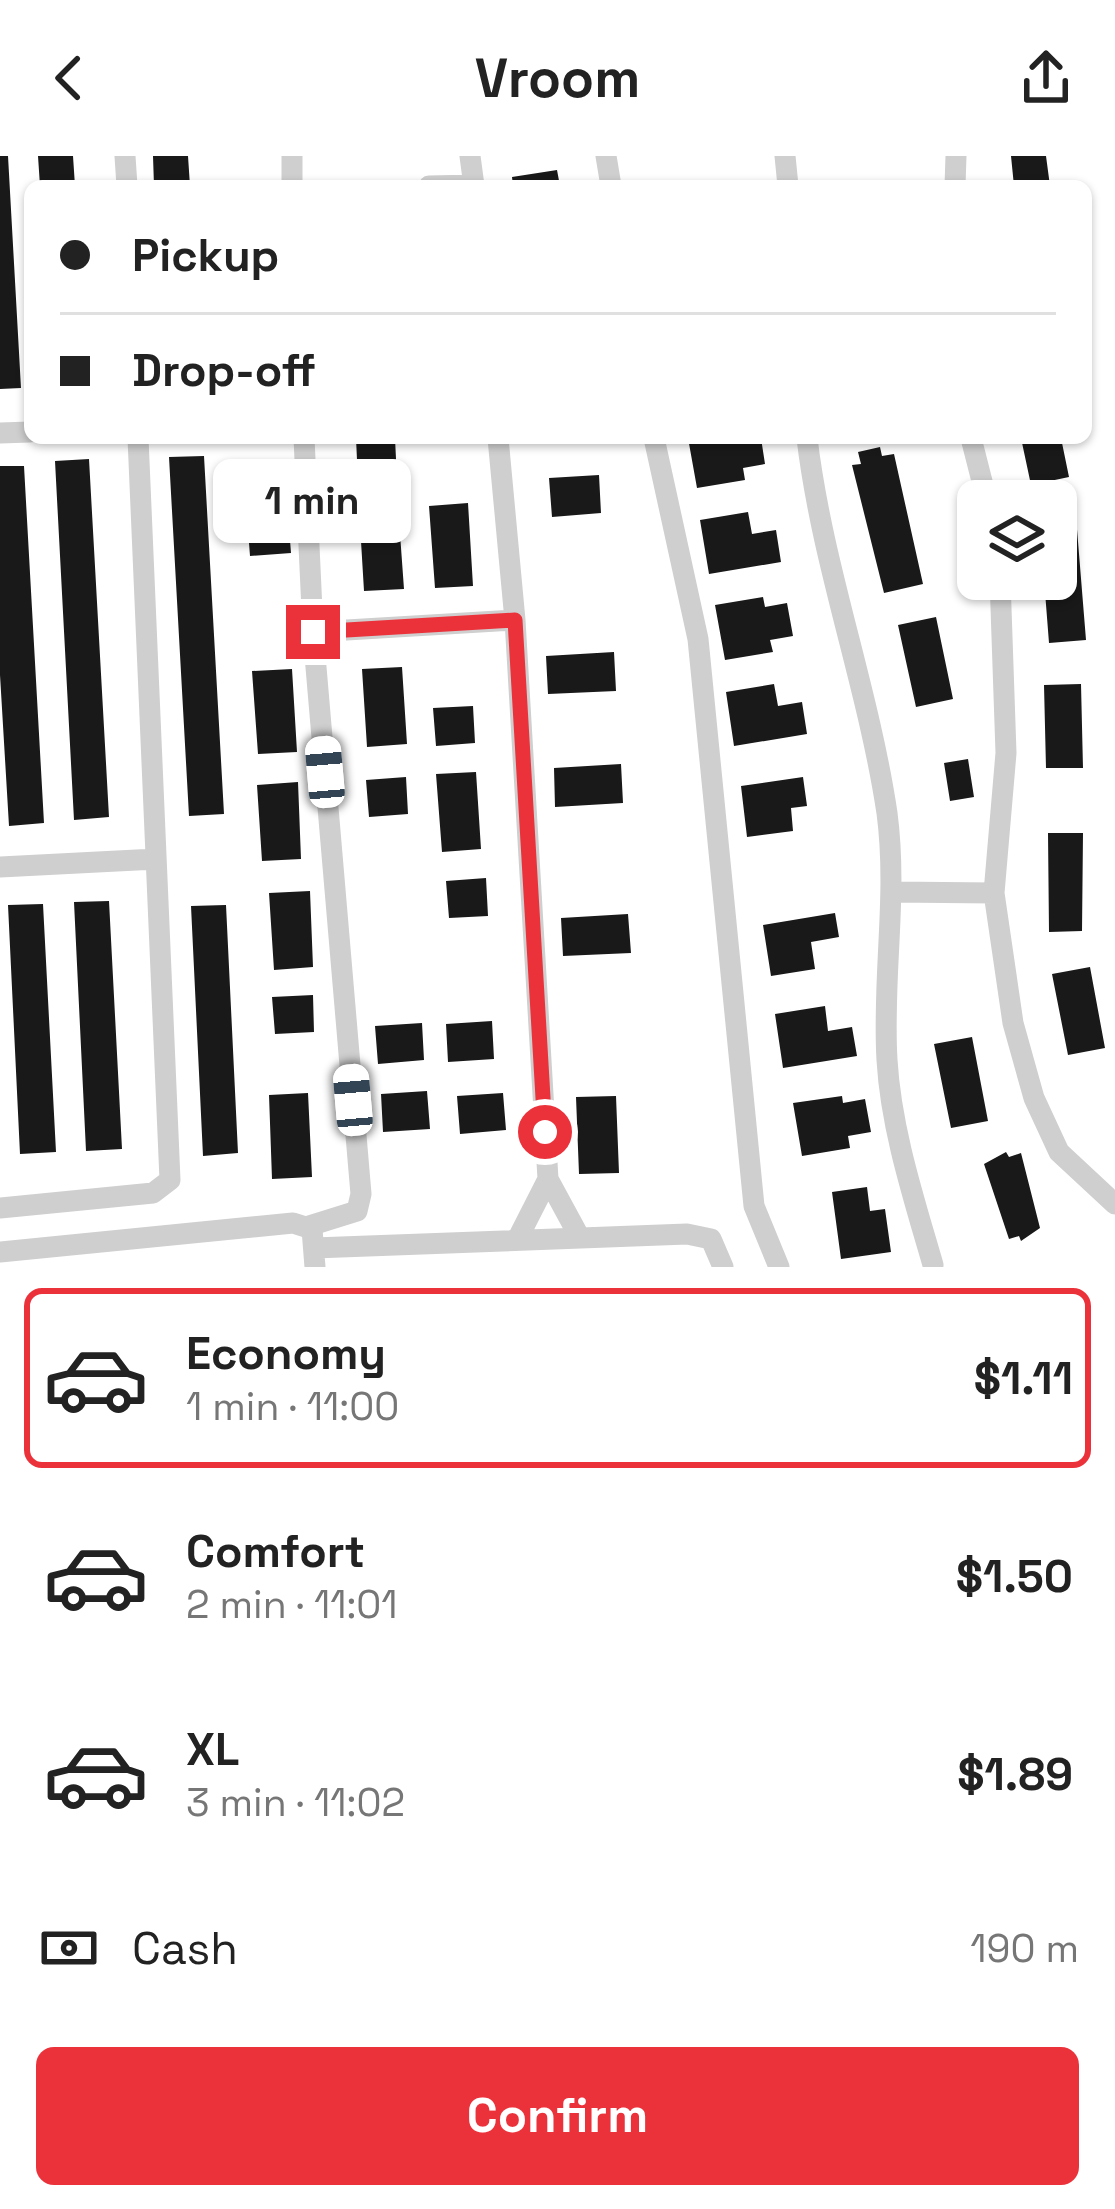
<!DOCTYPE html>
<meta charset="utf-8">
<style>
:root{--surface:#fff;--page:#f2f2f2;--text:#222;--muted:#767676;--line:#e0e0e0;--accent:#eb323b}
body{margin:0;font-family:"Space Grotesk",sans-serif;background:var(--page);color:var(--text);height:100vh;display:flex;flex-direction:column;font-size:45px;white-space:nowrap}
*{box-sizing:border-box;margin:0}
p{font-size:39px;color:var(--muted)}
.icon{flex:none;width:66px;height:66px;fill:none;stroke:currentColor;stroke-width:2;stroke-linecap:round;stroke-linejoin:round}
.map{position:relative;height:1111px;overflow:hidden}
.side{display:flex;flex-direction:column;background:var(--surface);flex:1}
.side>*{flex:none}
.hud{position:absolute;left:24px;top:24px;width:1068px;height:264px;border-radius:18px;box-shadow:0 3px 9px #0004;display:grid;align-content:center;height:264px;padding:0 36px;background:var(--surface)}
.tools{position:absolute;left:957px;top:324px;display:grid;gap:24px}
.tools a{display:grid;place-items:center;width:120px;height:120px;border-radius:18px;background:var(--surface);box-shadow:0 3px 9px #0004;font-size:60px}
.end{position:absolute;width:54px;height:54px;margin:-27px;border:15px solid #eb323b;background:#fff;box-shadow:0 0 0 6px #fff}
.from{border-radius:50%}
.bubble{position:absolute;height:84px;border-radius:18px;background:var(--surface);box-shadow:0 3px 9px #0004;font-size:39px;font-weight:700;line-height:84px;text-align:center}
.car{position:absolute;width:36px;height:72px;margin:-36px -18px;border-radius:15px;box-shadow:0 0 9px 3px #0007;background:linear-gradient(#fff 24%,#345 0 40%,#fff 0 76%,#345 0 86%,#fff 0)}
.hud b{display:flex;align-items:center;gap:42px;height:114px;font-size:45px}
.hud b+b{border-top:3px solid var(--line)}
.hud i{width:30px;height:30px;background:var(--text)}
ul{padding:21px 0 0;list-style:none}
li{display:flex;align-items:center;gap:36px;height:180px;margin:0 24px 18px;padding:0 12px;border:6px solid transparent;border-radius:18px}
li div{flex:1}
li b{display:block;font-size:45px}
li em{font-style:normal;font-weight:700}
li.active{border-color:var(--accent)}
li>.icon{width:108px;height:108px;stroke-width:1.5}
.pay{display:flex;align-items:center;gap:30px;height:132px;padding:0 36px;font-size:45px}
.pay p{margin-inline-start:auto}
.button{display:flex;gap:24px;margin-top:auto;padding:24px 36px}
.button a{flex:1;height:138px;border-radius:18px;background:var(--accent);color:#fff;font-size:48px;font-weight:700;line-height:138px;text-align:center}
header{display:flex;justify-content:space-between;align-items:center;height:156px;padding:0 36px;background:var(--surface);font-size:54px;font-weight:700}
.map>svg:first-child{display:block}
.building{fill:#191919}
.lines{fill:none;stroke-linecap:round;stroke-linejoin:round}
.minor{stroke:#cfcfcf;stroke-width:21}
.route{stroke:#eb323b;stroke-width:15}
</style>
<header><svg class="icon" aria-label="back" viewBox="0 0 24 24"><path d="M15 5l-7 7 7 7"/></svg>Vroom<svg class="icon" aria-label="share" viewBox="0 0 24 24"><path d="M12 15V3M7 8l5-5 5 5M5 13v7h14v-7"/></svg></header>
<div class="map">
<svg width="1115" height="1111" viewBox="0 0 1115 1111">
<rect width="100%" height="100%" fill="#fff"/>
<path class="building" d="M0,0H8L21,232L0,233Z
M38,0H73L75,30H40Z
M153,0H188L190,30H154Z
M1011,0H1046L1050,30H1014Z
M557,14L560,30H513L512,21Z
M356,282H395L397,324L358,326Z
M688,282H761L765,308L743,312L745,324L697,332Z
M1021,282H1061L1069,321L1031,329Z
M880,291L882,300L894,298L923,428L884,437L852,309L861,308L858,296Z
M204,300L224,658L189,660L169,301Z
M89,303L109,661L74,664L55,305Z
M0,310H24L44,667L9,670L0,519Z
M599,319L601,357L552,361L549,322Z
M468,347L473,430L435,432L429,350Z
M398,350L404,433L364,435L359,352Z
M748,356L752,378L776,374L781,406L709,418L700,364Z
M288,358L291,397L250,400L247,361Z
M1076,361L1086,484L1049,487L1044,423H1056V363Z
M763,441L765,451L787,447L793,480L770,484L773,496L725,504L715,449Z
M936,461L953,543L916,551L898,469Z
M614,496L616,535L548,538L546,500Z
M402,511L407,588L367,591L362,513Z
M292,513L297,596L258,598L252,515Z
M774,528L778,550L802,546L807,578L734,590L726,536Z
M1081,528L1083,612H1046L1044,529Z
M473,550L475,587L436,590L433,552Z
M968,603L974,641L950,645L944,607Z
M621,608L623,647L555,651L554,612Z
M476,616L481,693L442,696L436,618Z
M406,621L408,658L369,661L366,624Z
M803,621L807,650L791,652L793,675L747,681L741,630Z
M298,626L301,703L262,705L257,629Z
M1048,677H1083L1082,775L1049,776Z
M486,722L488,760L449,762L446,725Z
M310,735L313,811L274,814L269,737Z
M109,745L122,993L86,995L74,746Z
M43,748L56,996L20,998L8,749Z
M226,749L238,997L203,1000L191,750Z
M835,757L839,781L811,786L815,813L771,820L763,769Z
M628,758L631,797L563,800L561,762Z
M1090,811L1105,892L1068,899L1052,818Z
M313,839L314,876L275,878L272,841Z
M825,850L828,875L852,871L857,900L783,912L775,858Z
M492,865L494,903L448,906L446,868Z
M422,867L424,904L378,908L375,870Z
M972,881L988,965L951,972L934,888Z
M427,935L430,973L383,976L381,938Z
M308,937L312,1021L272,1023L269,939Z
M503,937L506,974L460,978L457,940Z
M616,940L619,1017L579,1018L576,941Z
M842,940L843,947L865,943L871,976L848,980L850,992L802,1000L793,947Z
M1006,996L1009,1001L1021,997L1040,1072L1021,1085L1019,1080L1009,1083L984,1008Z
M867,1031L870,1055L885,1053L891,1096L841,1103L832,1036Z"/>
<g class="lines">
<path class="minor" d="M125,0L127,30
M292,0V30
M470,0L474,30
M606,0L611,30
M785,0L788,30
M429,30L474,29
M955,30L956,0
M0,277L30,276
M304,282L313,476L361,1038L357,1055L309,1070
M498,282L515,464L548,1023L580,1082
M654,282L698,483L754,1050L779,1111
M807,282C822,409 868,530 887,657C898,740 882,821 887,904C891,973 914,1043 933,1109
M971,282L987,345
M1000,423L1006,597L994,737L1013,867L1034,942L1059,996L1115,1048
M313,476L515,464
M0,711L156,703
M893,736L994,737
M0,1052L153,1037L170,1024L138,282
M517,1084L548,1023
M314,1092L687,1078L711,1083L723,1111
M0,1096L293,1067L312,1073L315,1111"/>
</g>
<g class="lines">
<path class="route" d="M313,476L515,464L545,976"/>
</g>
</svg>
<div class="tools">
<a><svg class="icon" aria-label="layers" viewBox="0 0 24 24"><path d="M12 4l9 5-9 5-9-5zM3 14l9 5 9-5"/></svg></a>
</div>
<i class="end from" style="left:545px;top:976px"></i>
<i class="end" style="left:313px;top:476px"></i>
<div class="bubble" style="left:213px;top:303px;width:198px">1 min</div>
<i class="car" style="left:325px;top:616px;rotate:355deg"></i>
<i class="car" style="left:353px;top:944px;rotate:355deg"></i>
<div class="hud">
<b><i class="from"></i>Pickup</b>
<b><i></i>Drop-off</b>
</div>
</div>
<section class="side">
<ul>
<li class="active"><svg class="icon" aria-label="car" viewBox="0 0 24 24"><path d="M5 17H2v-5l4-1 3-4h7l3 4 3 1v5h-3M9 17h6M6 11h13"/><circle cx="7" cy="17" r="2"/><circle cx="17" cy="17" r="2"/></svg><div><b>Economy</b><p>1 min · 11:00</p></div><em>$1.11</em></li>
<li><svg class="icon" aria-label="car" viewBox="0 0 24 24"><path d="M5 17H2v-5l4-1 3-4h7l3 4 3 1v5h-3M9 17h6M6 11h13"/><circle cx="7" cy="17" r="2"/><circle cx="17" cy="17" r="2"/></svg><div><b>Comfort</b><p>2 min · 11:01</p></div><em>$1.50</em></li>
<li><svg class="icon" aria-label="car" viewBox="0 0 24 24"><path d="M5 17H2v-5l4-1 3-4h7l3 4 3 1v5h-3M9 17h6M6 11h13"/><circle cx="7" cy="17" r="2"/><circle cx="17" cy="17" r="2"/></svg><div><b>XL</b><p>3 min · 11:02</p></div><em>$1.89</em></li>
</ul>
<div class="pay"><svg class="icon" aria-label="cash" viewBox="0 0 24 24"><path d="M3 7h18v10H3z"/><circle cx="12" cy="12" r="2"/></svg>Cash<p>190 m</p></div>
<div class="button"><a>Confirm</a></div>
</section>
